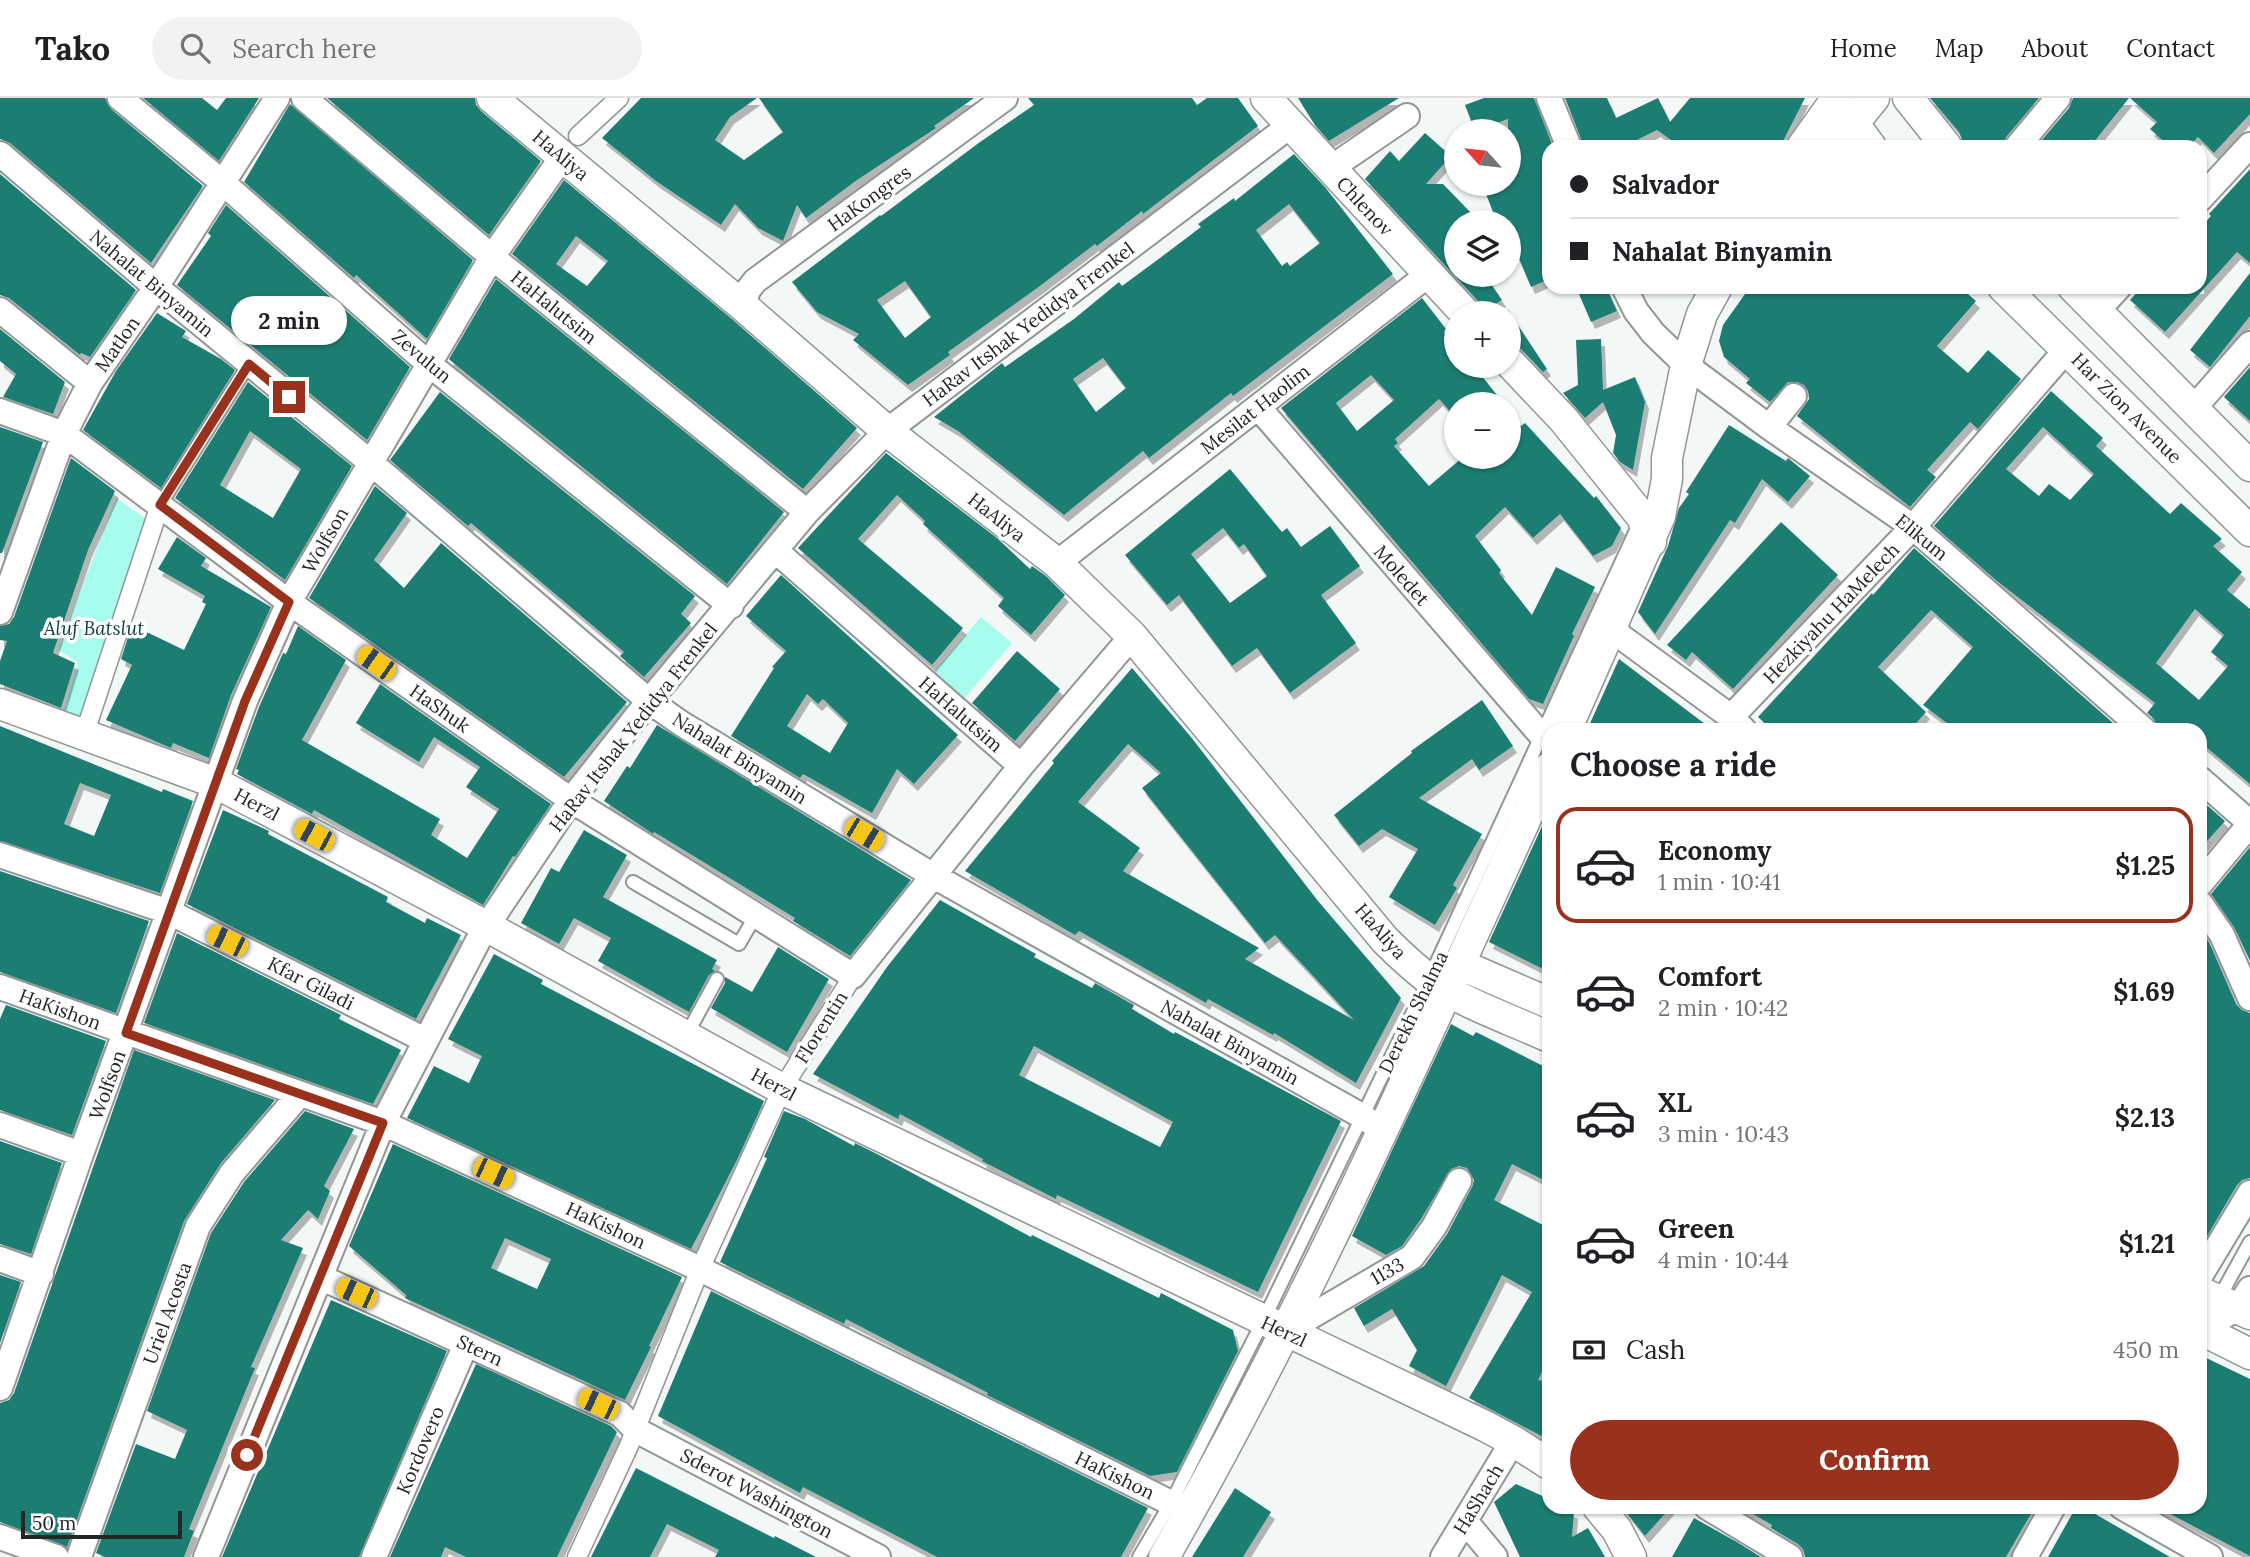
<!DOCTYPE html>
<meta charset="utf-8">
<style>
:root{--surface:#fff;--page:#f2f2f2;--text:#202124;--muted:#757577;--line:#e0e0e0;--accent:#9a311d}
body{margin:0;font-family:Lora,serif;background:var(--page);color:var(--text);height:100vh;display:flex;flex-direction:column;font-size:26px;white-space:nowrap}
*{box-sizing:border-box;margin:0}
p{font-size:23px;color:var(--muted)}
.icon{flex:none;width:38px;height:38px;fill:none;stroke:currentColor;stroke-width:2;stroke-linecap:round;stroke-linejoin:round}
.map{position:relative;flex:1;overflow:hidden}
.details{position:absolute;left:1542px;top:625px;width:665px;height:791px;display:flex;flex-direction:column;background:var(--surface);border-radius:21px;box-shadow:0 2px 5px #0004}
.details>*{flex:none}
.hud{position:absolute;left:1542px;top:42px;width:665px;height:154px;border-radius:21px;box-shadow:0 2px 5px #0004;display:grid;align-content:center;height:154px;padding:0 28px;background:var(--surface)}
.needle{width:46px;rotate:297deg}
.tools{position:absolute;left:1444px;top:21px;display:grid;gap:14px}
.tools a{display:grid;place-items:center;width:77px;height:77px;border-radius:50%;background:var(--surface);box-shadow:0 2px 5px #0004;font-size:35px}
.scale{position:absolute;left:21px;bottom:18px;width:161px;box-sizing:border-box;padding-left:7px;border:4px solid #252626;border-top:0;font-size:19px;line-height:24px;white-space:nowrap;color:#252626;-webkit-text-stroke:5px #fff;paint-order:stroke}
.end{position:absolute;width:32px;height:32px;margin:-16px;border:9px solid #9a311d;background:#fff;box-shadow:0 0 0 4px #fff}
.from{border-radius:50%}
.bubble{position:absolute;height:49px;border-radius:24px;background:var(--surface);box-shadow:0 2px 5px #0004;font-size:23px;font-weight:800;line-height:49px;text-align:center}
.car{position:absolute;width:21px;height:42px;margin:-21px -10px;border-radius:9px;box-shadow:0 0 5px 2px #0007;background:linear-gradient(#f5c518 24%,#345 0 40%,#f5c518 0 76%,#345 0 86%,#f5c518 0)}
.hud b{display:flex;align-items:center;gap:24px;height:66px;font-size:26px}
.hud b+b{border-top:2px solid var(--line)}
.hud i{width:18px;height:18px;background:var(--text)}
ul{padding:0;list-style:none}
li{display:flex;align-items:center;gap:21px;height:116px;margin:0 14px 10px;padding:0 14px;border:4px solid transparent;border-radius:21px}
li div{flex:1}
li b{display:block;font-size:26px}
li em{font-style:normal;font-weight:800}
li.on{border-color:var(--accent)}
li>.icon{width:63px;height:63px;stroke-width:1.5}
h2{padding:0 28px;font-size:32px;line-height:84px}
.pay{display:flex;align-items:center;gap:18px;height:77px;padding:0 28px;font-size:26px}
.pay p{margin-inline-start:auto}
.action{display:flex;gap:14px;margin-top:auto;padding:14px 28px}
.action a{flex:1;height:80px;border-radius:42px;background:var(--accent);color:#fff;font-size:28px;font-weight:800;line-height:80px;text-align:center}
header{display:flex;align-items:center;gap:42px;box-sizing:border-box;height:98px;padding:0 35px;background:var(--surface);border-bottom:2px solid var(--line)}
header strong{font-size:33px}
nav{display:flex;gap:38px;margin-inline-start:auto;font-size:24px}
.search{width:490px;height:63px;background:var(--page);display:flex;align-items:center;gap:18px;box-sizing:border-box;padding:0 24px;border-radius:38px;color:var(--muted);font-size:26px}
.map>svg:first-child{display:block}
.green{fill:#a7fcee}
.building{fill:#1d7e72;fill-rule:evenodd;filter:url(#shadow)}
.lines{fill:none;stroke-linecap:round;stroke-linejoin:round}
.service-casing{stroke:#929695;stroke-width:16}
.pedestrian-casing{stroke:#929695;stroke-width:21}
.minor-casing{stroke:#929695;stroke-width:28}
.tertiary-casing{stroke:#929695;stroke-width:33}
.service{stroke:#fff;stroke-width:12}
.pedestrian{stroke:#fff;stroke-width:18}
.minor{stroke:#fff;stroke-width:24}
.tertiary{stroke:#fff;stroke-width:30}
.route{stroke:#9a311d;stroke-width:9}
.labels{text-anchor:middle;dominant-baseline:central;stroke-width:7;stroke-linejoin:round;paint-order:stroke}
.street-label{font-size:19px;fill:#252626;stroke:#fff}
.park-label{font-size:19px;font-style:italic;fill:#0d443d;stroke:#fff}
</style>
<header>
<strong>Tako</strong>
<div class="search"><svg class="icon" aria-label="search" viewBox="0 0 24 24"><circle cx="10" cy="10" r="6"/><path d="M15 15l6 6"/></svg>Search here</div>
<nav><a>Home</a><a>Map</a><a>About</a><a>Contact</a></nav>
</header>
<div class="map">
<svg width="2250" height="1459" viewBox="0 0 2250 1459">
<defs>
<filter id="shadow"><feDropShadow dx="4" dy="7" stdDeviation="0" flood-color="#0004"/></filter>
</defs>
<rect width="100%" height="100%" fill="#f3f7f6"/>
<path class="green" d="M116,400L158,429L93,626L64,612L78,564L58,552Z
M981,519L1012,545L963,602L932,576Z"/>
<path class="building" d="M0,0H105L111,11L203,88L151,165L10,45L0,41Z
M143,0H202L217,12L226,0H259L219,63Z
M327,0H475L476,7L481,13L541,63L489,137Z
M641,0H757L730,19L715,42L744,62L783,34L759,0H974L934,28L936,30L857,82L806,120L797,107L783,143L758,130L735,106L721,127L656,83L602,40Z
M1028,0H1192L1197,7L1207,0H1238L1258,28L1143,116L1142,113L1097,148L1095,146L1040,188L948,254L950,257L908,287L853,242L859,236L817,214L792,184L880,117L881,118L980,44L1034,7ZM905,183L931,219L905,240L877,202Z
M1298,0H1399L1329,43L1315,27Z
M1484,0H1534L1553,49H1549V181L1531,189L1508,135V124H1497L1482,86H1508V21L1475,33L1465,7Z
M1565,0H1607L1616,20L1658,0L1670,24L1690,0H1805L1780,49H1681L1657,32L1623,49H1584Z
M1930,0H2039L2006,39L2002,49H1965L1959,34Z
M2073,0H2129L2094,44L2091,41L2085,49H2036L2069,10Z
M2130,0H2250V16L2214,55L2198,39L2189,49H2170L2150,31L2157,24Z
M290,6L473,162L427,241L356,177L354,180L244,84Z
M1425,35L1451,58L1426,86H1443L1473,117L1465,124H1456V177H1485L1502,202L1482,215L1478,203L1365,81L1390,53L1399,63Z
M1294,56L1325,89L1393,176L1233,298L1231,295L1149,360L1143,353L1064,417L958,333L934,319L1002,265L1005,269L1074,221L1119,184L1122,188L1160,160L1201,129L1198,126L1234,100L1235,103ZM1289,106L1320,145L1290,168L1287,164L1282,168L1256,132ZM1103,260L1126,290L1096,314L1073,281Z
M2250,71V165L2237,154L2165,234L2130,202L2142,189H2200V130L2211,118L2209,116Z
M0,76L136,192L90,259L81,255L80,257L9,200L0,197Z
M564,82L732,221L857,330L803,391L512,156ZM576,138L608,163L587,188L556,166Z
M226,107L410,269L367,342L177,187L211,138L208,135Z
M2250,175V218L2210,269L2190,252Z
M496,181L784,414L727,486L451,263L449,261Z
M1576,189H1606L1617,213L1591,224Z
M1750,189H1960L1976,203L1937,248L1968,275L1988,252L2021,281L1978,331L1970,324L1927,372L1936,379L1910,409L1797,318L1809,301L1808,293L1804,287L1797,284H1788L1770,304L1746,285L1750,281L1724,259L1719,243L1723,227Z
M1422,200L1446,231L1444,233L1456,247V268H1474L1504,306H1456V320L1439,301L1395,341L1398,345L1394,348L1429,388L1463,359H1508V312L1521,328L1525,325L1594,400L1596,398L1621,430L1612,448L1593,458L1560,416L1533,440L1505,409L1475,438L1501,472L1499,475L1532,517L1556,469L1595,489L1572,536L1574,538L1543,606L1529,601L1281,310ZM1371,277L1394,302L1357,333L1336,305Z
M1508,212L1547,271L1543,274L1521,251L1508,243Z
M157,215L186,233L182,239L221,261L235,272L161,390L83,332L116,273Z
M0,231L65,284L53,316L3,299L16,276L0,263Z
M1601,241L1603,292L1635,279L1645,304L1633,372L1620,364L1613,355L1616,337L1603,304L1585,320L1563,295L1578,287L1576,242Z
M2250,269V323L2224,299Z
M248,284L352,368L285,482L175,400ZM250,333L301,371L273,420L220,387Z
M2051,293L2103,340L2096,348L2170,416L2181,405L2222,441L2213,448L2242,474L2227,492L2250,511V686L2200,644V632H2158L2154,621L2147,615L2155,605L1997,483L1934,428ZM2043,329L2094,376L2070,402L2049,386L2039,398L2006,371ZM2195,511L2224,537L2211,554L2228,568L2199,602L2156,565Z
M440,294L695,498L681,516L691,525L644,579L620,558L624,554L471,425L468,428L390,362Z
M1729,327L1786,363L1788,360L1810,378L1788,404L1762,381L1735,425L1730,422L1655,536L1638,514L1668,448L1679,410L1689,396L1686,394Z
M0,329L43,344L2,455H0Z
M886,355L997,440L1030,471L1032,468L1046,478L1065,497L1031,537L998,508L1004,500L923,426L925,423L897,397L858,441L963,530L932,567L798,450Z
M71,360L115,393L88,452L53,555L75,565L61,610L0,586V563L7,543L0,542V528L9,526L14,519Z
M1230,371L1282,434L1287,430L1301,449L1330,428L1360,468L1321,497L1356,545L1290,595L1257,550L1232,568L1179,497L1167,507L1125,457ZM1223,430L1239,450L1244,446L1267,478L1230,505L1191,456Z
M375,388L407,415L374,462L404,490L441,445L627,604L564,679L309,500Z
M1781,424L1838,477L1733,591L1692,554L1686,562L1667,547Z
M177,439L206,460L201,468L271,509L231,597L209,660L173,645L171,650L106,622L132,567L121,561L132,527L184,552L206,506L202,504L205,498L158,471Z
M1914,450L2121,632H1956L1923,607L1973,549L1931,512L1878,569L1926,614L1910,632H1772L1758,619L1872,495L1873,497Z
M781,477L958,637L914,686L897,671L872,715L803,676L800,680L731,638L774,570L772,569L786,553L746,518ZM807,596L818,606L823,601L848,625L830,655L787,628Z
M298,528L346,562L302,642L440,721L431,737L467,760L499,711L466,689L480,669L434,639L419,664L356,625L380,586L551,706L515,759L513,758L483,807L314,712L312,716L237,676L239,672L236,671L259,609L283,555L286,556Z
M1017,553L1060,591L1015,643L972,605Z
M1619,561L1713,632H1587Z
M1132,570L1191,639L1318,803L1401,900L1356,985L1274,935L1273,937L1208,901L1206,905L1079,833L1075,837L965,773L1054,665L1052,663ZM1128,646L1161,675L1142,690L1265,845L1275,837L1354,922L1245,861L1259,850L1123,773L1140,750L1078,704Z
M1482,602L1513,648L1479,672L1472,661L1419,700L1482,736L1453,787L1457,790L1435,827L1389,799L1418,751L1382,731L1359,748L1334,717L1412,655L1411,653Z
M657,627L911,782L850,858L793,823L795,820L654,734L653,736L604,703L627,668L630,670Z
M0,628L162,694L163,691L193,703L160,795L0,743ZM80,685L111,697L94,738L64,726Z
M2200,701L2225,723L2200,751Z
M223,712L269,733L268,736L388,799L386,804L425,825L427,820L461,837L416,921L187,806Z
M1549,713V874L1489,844Z
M584,732L627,757L603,799L717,862L712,871L715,873L709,877L689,914L598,863L611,840L574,820L559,846L521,825L551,770L559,774Z
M2250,749V863L2234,829L2211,796Z
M0,773L149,823L116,915L0,874Z
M940,802L1036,856L1034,859L1092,890L1095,885L1134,907L1132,911L1174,936L1175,934L1341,1023L1258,1194L1057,1097L1056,1101L982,1063L983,1061L900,1016L898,1021L813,976L887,869ZM1034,948L1173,1024L1160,1049L1019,977Z
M2200,831L2209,844L2236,906L2242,912L2250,915V1080L2242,1082L2237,1087L2200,1150Z
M177,835L341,917L339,921L401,952L373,1006L144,925Z
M778,849L829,881L787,954L711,910L725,885V879L752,894Z
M494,856L543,882L541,886L764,1003L737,1062L691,1151L407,1020L434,968L469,985L482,958L448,941Z
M6,907L106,943L72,1037L0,1012V921Z
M1451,926L1473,938L1476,934L1549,971V1085L1512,1066L1494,1102L1549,1130V1260L1538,1282L1549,1284V1342L1469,1300L1532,1194L1502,1177L1446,1288L1409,1268L1417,1252L1392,1211L1364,1228L1354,1210L1424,1168L1447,1136L1472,1089L1474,1082L1467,1070L1459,1068L1451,1071L1421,1121L1402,1148L1386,1157L1352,1138Z
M134,952L275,1002L221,1065L184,1123L67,1449L0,1424V1305L9,1302L14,1295Z
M305,1013L354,1031L324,1088L330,1093L318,1121L308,1112L281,1142L303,1150L251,1269L255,1270L189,1431L194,1433L184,1459H105L96,1455L136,1346L175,1361L187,1332L147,1313L211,1135L244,1084Z
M784,1013L805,1021L854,1048L855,1045L877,1056L1031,1139L1032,1137L1159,1200L1161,1195L1233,1232L1238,1253L1177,1374L1150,1378L987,1297L988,1295L846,1221L844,1226L720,1164L767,1060L764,1059Z
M0,1043L62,1065L31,1156L0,1146Z
M393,1046L682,1179L649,1248L651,1249L625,1302L405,1200L406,1197L349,1148ZM505,1140L551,1161L537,1191L491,1170Z
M0,1177L21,1184L0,1245Z
M711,1193L1148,1410L1121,1459H937L803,1389L800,1395L658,1318Z
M331,1202L447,1253L359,1459H222Z
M2200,1257L2250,1281V1458L2157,1409H2200Z
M476,1266L611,1328L617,1334L557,1459H466L445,1449L441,1459H390Z
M636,1370L774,1440L775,1438L816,1459H715L719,1452L667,1426L650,1459H591Z
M1516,1386L1549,1401V1409H1564L1574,1414L1572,1439L1588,1430L1605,1459H1520L1494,1404Z
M1235,1390L1271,1414L1243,1459H1192Z
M1622,1409H1671L1645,1438Z
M1741,1409H2035L2006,1459H1805L1803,1451L1798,1446L1771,1430L1772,1427Z
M2076,1409H2083L2170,1459H2048Z
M1694,1420L1737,1444L1761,1459H1672Z"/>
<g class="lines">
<g class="service-casing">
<path id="service" d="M160,407L249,266
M633,784L739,846L756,817
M686,938L717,881
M2218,1202L2250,1144
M1139,1459L1171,1405L1263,1223L1429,881L1639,426"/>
</g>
<g class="pedestrian-casing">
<path id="pedestrian" d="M578,38L619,0
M84,637L160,407
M577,1459L628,1350L700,1171L782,991L853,878"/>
</g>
<g class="minor-casing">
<path id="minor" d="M120,0L222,84L430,267L731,508
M304,0L492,159L807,414
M1549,0L1569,49
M2017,49L2058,0
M0,56L156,189L370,364L649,603L682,626L932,777L1362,1018L1376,1028L1382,1037
M1331,70L1407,18
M2200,101L2250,47
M1624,189L1636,213L1653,235L1686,267L1769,329L1913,429L2144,632
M743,208L748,192L755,183L1005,0
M0,212L90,285
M2097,213L2119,189
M1258,309L1542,638L1549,642
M2193,311L2250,246
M0,313L64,336L289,504L571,702L853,878L1021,668L1132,538
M1769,329L1794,298
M776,453L1021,668
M1057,465L1429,176
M0,514L64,336L90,285L156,189L277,0
M1614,528L1620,538L1731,619L1744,632
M1731,619L1913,429L2067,251
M2200,681L2250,725
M0,757L169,814L425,942
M2200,786L2250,726
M2200,805L2222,837L2250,900
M0,889L383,1025L700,1171L1171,1405L1192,1409
M0,1027L81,1056
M0,1161L41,1176
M2200,1178L2250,1095
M320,1179L620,1316L636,1332L878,1459
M2200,1227L2201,1231L2238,1210L2250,1191
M1286,1233L1412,1159L1434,1129L1459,1083
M0,1290L81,1056L245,603L289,504L492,159L563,58
M1707,1409L1790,1459
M2122,1409L2210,1459
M1465,1423L1495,1459
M0,1439L56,1459
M79,1459L198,1128L232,1075L300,996
M206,1459L383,1025L482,835L571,702L649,603L807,414L887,333L1291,27
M374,1459L466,1246
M1443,1459L1513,1343
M2025,1459L2053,1409"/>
</g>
<g class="tertiary-casing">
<path id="tertiary" d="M492,0L743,208L887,333L1057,465L1132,538L1385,842C1399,856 1414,870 1430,882C1465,906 1510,921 1549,939
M1266,0L1465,215
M1908,0L1947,49
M1842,9L1871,49
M1802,49L1837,0
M1834,49L1874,0
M2003,189L2250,433
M2073,189L2250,368
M1508,263L1563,321L1642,419L1651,444
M0,606L216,685L486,828L782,991L1485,1328L1513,1343L1549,1366
M1566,632L1660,418L1667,381V360L1686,267L1702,216L1717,189
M1459,866L1549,905
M2200,1194L2250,1216
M2200,1231L2250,1256
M1598,1409L1617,1432L1631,1459
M1164,1459C1310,1205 1427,936 1549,670"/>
</g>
<use href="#service" class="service"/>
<use href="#pedestrian" class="pedestrian"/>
<use href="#minor" class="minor"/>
<use href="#tertiary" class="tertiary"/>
</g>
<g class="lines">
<path class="route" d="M247,1357L383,1025L126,935L245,603L289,504L160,407L249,266L289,299"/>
</g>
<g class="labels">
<g class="street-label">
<text transform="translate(561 57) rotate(40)">HaAliya</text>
<text transform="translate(869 100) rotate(-36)">HaKongres</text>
<text transform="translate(1365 108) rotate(47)">Chlenov</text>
<text transform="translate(152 185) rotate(40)">Nahalat Binyamin</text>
<text transform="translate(554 209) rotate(39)">HaHalutsim</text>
<text transform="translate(1028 226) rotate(-37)">HaRav Itshak Yedidya Frenkel</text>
<text transform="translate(117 246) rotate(-55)">Matlon</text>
<text transform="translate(422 258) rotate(40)">Zevulun</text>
<text transform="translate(2127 310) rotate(45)">Har Zion Avenue</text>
<text transform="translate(1255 311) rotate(-38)">Mesilat Haolim</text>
<text transform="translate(997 419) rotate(38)">HaAliya</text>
<text transform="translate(1922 439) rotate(39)">Elikum</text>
<text transform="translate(325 442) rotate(-60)">Wolfson</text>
<text transform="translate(1402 477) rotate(49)">Moledet</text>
<text transform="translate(1831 515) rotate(-46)">Hezkiyahu HaMelech</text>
<text transform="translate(440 610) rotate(35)">HaShuk</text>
<text transform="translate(961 616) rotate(41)">HaHalutsim</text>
<text transform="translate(633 629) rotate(-52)">HaRav Itshak Yedidya Frenkel</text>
<text transform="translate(740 660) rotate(32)">Nahalat Binyamin</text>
<text transform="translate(257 706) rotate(28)">Herzl</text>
<text transform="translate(1381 833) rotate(49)">HaAliya</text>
<text transform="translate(311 885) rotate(27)">Kfar Giladi</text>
<text transform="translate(60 911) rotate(20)">HaKishon</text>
<text transform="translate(1413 914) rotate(-64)">Derekh Shalma</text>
<text transform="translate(821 929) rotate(-58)">Florentin</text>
<text transform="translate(1230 944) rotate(29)">Nahalat Binyamin</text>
<text transform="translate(774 986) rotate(28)">Herzl</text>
<text transform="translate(107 987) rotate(-70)">Wolfson</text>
<text transform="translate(606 1127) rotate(25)">HaKishon</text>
<text transform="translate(1387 1173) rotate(-30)">1133</text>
<text transform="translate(167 1215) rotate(-70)">Uriel Acosta</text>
<text transform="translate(1284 1233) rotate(25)">Herzl</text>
<text transform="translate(480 1252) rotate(25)">Stern</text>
<text transform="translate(420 1352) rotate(-67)">Kordovero</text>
<text transform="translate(1115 1377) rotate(26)">HaKishon</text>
<text transform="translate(757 1395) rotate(28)">Sderot Washington</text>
<text transform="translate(1478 1401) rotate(-59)">HaShach</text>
</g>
<g class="park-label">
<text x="94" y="530">Aluf Batslut</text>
</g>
</g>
</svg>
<div class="tools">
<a><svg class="needle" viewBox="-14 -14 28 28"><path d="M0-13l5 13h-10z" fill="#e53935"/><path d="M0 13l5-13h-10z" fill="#757577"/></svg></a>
<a><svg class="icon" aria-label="layers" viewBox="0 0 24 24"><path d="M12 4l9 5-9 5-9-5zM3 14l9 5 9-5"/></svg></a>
<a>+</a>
<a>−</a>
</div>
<div class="scale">50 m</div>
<i class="end from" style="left:247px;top:1357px"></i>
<i class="end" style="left:289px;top:299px"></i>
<div class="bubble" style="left:231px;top:198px;width:116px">2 min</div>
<i class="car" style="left:376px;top:565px;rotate:305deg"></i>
<i class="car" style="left:864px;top:736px;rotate:121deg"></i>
<i class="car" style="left:314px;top:737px;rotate:298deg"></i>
<i class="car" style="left:227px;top:843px;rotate:296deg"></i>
<i class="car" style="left:493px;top:1075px;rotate:115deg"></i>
<i class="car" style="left:356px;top:1195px;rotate:294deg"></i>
<i class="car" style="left:598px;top:1306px;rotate:295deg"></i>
<div class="hud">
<b><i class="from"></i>Salvador</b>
<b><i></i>Nahalat Binyamin</b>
</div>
<section class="details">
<h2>Choose a ride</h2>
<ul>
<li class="on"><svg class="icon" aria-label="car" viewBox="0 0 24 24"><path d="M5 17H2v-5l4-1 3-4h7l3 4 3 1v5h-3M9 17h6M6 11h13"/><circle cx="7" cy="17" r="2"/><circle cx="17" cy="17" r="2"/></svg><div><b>Economy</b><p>1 min · 10:41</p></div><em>$1.25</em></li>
<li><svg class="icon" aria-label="car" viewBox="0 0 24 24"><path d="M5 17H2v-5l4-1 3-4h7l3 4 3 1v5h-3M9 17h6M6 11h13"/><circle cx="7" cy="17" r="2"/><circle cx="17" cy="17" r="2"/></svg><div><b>Comfort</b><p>2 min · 10:42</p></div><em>$1.69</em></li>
<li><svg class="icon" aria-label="car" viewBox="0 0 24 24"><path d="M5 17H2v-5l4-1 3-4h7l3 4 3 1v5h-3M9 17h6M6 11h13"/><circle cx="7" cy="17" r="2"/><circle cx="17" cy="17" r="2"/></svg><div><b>XL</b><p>3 min · 10:43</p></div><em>$2.13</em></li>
<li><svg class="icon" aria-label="car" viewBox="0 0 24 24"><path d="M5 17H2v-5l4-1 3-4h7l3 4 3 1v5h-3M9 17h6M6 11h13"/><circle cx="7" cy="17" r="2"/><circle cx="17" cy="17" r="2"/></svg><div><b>Green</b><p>4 min · 10:44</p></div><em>$1.21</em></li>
</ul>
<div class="pay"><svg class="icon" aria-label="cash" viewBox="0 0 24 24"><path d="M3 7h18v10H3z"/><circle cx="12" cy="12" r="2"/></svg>Cash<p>450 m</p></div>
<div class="action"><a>Confirm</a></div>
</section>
</div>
